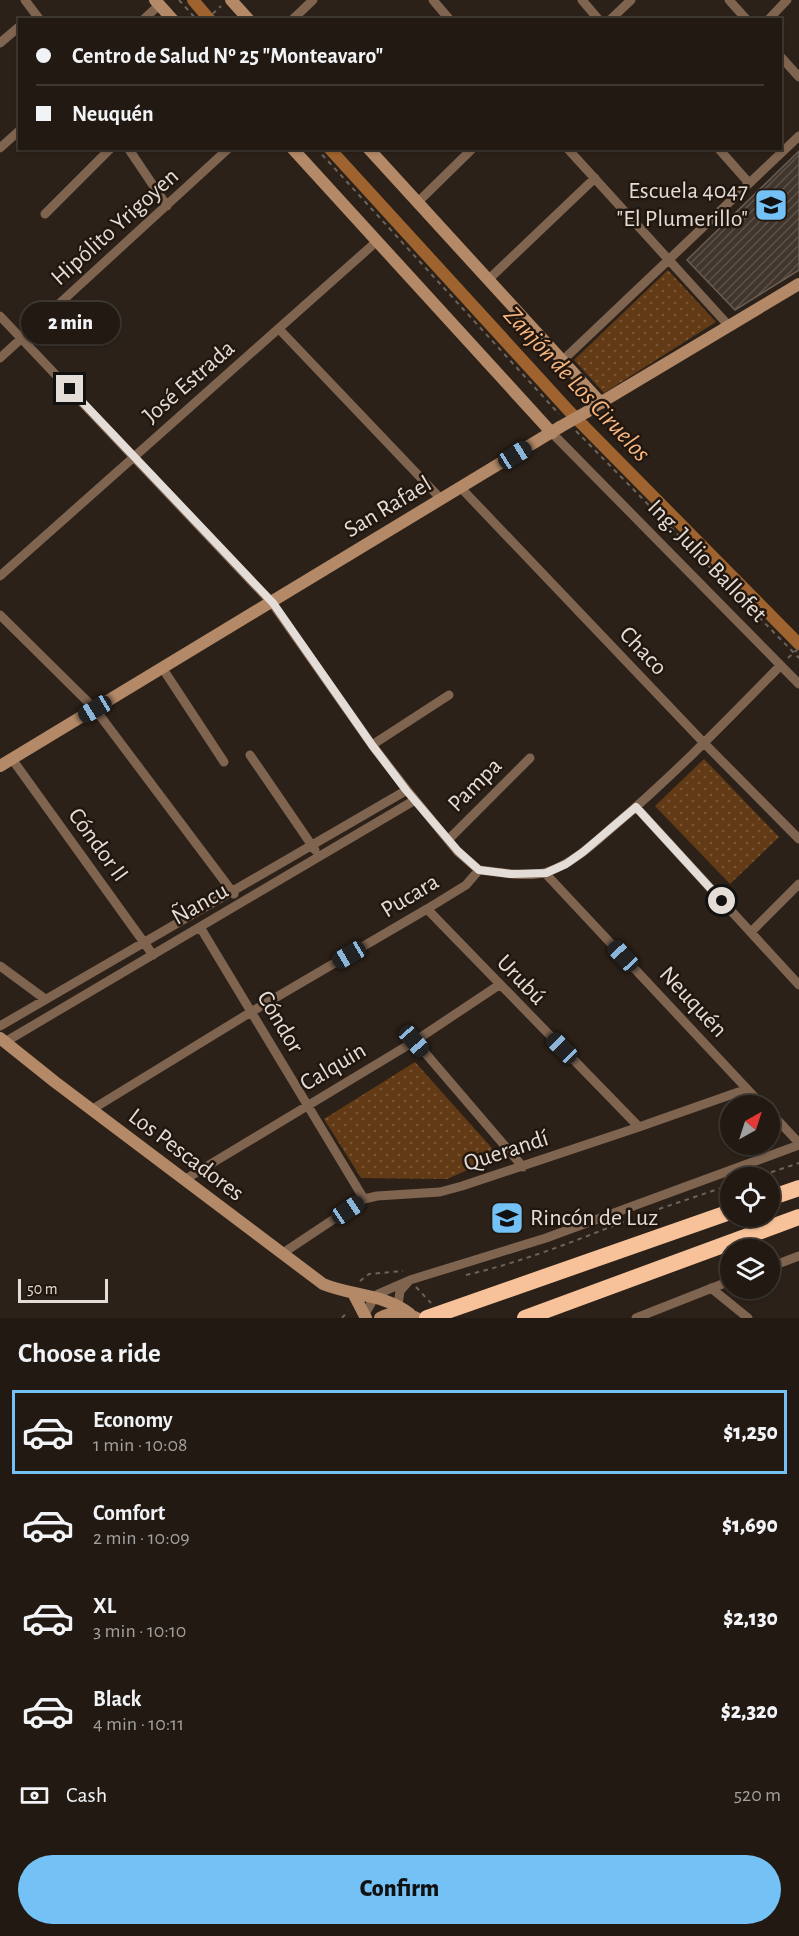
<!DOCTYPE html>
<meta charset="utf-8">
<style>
:root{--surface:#211912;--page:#29221b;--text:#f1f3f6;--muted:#a2a09f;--line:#3e3832;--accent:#73c1f5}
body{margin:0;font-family:"Alegreya Sans",sans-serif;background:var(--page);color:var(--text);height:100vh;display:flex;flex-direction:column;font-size:22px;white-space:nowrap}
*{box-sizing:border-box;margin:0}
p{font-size:20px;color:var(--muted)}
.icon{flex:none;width:33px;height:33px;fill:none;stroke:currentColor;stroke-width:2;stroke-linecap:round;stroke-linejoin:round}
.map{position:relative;height:1318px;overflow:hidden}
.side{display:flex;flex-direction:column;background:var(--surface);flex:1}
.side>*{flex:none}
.hud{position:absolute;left:18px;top:18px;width:764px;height:132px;border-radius:0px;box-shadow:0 2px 4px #0004,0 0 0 2px var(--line);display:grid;align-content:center;height:132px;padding:0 18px;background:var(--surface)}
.needle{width:39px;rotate:39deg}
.tools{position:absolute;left:720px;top:1095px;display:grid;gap:12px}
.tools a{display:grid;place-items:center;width:60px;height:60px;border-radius:50%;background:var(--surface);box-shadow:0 2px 4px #0004,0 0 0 2px var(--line);font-size:30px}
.scale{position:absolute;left:18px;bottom:15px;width:90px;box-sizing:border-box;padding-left:6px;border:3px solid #e4ddd7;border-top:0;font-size:16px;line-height:21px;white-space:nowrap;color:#e4ddd7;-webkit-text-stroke:4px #22170f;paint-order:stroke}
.end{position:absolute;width:27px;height:27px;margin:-14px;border:8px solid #e4ddd7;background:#111;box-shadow:0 0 0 3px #111}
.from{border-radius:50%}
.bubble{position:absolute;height:42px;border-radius:21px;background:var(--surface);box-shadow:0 2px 4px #0004,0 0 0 2px var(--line);font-size:20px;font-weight:800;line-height:42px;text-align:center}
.car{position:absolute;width:18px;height:36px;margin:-18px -9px;border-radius:8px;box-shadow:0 0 4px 2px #0007;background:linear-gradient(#222 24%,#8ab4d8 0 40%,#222 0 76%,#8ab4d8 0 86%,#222 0)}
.hud b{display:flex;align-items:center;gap:21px;height:57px;font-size:22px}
.hud b+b{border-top:2px solid var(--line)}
.hud i{width:15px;height:15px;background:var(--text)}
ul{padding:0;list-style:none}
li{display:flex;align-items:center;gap:18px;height:84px;margin:0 12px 9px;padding:0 6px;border:3px solid transparent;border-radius:0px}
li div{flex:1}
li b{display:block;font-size:22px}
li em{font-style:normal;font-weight:800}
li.active{border-color:var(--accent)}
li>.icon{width:54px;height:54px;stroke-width:1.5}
h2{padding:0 18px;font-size:27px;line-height:72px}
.pay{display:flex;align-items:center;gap:15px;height:66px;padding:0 18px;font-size:22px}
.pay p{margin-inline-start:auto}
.action{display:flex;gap:12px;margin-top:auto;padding:12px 18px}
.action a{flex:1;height:69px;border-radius:36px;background:var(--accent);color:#111;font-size:24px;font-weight:800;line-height:69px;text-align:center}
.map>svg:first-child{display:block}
.grass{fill:url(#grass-dots)}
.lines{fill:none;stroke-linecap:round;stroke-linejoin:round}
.canal{stroke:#9e632e;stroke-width:12}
.building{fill:url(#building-hatch);stroke:#6a5e54;stroke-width:1.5}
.path{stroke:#6d635b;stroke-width:2;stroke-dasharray:4.5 4.5;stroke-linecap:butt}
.street{stroke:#7f6450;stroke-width:9}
.secondary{stroke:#b38967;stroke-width:12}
.highway{stroke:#f7c299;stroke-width:16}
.secondary-bridge{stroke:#b38967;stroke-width:12}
.route{stroke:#e4ddd7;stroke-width:8}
.labels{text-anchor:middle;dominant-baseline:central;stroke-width:5;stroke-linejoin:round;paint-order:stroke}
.poi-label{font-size:24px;fill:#e4ddd7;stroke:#22170f;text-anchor:end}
.street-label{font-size:24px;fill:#e4ddd7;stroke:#22170f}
.water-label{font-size:26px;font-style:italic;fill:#f9b67f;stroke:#22170f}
</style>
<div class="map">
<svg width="799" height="1318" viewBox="0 0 799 1318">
<defs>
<pattern id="grass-dots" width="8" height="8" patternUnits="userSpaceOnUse" patternTransform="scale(1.5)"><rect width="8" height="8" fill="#623a15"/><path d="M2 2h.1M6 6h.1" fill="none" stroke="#785636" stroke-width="1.8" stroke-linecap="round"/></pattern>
<pattern id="building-hatch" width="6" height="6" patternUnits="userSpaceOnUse" patternTransform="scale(1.5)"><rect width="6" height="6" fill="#41352c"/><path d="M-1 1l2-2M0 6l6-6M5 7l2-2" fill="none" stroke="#5c524a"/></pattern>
</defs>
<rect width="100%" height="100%" fill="#2c2118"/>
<path class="grass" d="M668,270L716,322L604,393L574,360Z
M704,759L779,837L730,884L655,806Z
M415,1062L499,1156L447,1179L361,1178L324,1119Z"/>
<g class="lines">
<path class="canal" d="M193,0L210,20
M329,148L570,412L799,644"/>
</g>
<path class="building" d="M799,151V270L735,310L687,260Z"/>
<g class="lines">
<path class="path" d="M179,0L197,20
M206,20L221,6
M316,148L559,414
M576,431L799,658
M788,658L799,648
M754,1178L799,1163
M659,1209L730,1185
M466,1275C523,1262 577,1240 631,1219
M360,1281L369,1274L403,1271
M416,1287L431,1303
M342,1318L348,1311"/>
<path class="street" d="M25,0L40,20
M433,0L450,20
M582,0L599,20
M729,0L747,20
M143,20L159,5
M292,20L313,0
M610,20L631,0
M768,20L787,0
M0,43L20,26
M780,56L799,77
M0,148L20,130
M128,148L167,206
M567,148L729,326
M718,148L749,183
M418,202L473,148
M45,214L111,148
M489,279L595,178
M0,316L272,603L372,745L407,790L457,851L479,870
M279,329L441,499
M0,358L229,148
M562,361L799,136
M552,433L799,684
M461,488L704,743L799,839
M0,576L376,242
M0,615L95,709L234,894
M163,669L224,762
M372,745L449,695
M250,755L315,850
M12,759L153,955
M636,807L799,985
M448,840L530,758
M479,870C499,872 528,878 547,872C574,863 594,843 615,825C673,776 727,720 780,666
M545,873L763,1106
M427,909L639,1127
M200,927L364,1199
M751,932L799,884
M0,966L45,999
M0,1026L407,790
M415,1041L523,1167
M5,1042L415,800
M91,1110L251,1012L427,909L466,885L479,870
M770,1112L799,1143
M184,1180L415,1041L499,985
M283,1253L364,1199L377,1196L440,1192L462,1186L639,1127L747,1089
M770,1267L799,1256
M711,1288L748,1318
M398,1305L400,1291L408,1282
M365,1314L374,1298L378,1294L410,1280L546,1238L799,1145
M636,1318L730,1281"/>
<path class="secondary" d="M155,0L173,20
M231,0L249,20
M292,148L552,433
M368,148L601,403
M595,406L799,284
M0,766L560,427
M0,1038L55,1082L323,1284C352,1296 385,1294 410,1314
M353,1293L366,1318
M380,1318C392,1311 405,1312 417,1318"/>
<path class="highway" d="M770,1198L799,1188
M427,1318L730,1212
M525,1318L799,1217"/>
<path class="secondary-bridge" d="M560,427L592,409"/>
</g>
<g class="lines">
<path class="route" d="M70,389L273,603L372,745L406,790L458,851L479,870L511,874L546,873L566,864L583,852L636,807L722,901"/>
</g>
<defs>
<g id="school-square" transform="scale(1.725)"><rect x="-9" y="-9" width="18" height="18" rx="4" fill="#73c1f5" stroke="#22170f"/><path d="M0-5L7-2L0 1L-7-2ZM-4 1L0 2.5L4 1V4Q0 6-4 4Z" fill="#111"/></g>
</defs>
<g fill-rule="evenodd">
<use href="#school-square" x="771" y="205"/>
<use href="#school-square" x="507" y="1218"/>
</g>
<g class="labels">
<g class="poi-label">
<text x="748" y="191">Escuela 4047<tspan x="748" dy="28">"El Plumerillo"</tspan></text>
<text x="530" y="1218" text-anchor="start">Rincón de Luz</text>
</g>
<g class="street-label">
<text transform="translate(115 227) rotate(-42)">Hipólito Yrigoyen</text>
<text transform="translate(189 382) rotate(-41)">José Estrada</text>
<text transform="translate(388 507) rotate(-31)">San Rafael</text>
<text transform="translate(707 561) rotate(46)">Ing. Julio Ballofet</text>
<text transform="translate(643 651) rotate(46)">Chaco</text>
<text transform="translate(475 785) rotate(-45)">Pampa</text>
<text transform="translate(98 845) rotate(54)">Cóndor II</text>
<text transform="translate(410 896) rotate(-31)">Pucara</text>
<text transform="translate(200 904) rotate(-30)">Ñancu</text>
<text transform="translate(521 980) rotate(46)">Urubú</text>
<text transform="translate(693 1002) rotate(47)">Neuquén</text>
<text transform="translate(280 1022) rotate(59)">Cóndor</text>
<text transform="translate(333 1067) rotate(-31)">Calquin</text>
<text transform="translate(506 1151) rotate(-18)">Querandí</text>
<text transform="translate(186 1155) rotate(37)">Los Pescadores</text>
</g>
<g class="water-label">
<text transform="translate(577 384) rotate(47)">Zanjón de Los Ciruelos</text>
</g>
</g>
</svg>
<div class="tools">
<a><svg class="needle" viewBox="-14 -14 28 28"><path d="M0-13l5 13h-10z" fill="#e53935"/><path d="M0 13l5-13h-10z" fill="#a2a09f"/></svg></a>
<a><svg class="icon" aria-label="locate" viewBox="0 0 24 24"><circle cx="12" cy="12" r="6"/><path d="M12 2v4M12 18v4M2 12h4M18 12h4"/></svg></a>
<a><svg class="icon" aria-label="layers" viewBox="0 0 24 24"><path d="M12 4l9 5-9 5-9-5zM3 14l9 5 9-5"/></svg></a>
</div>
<div class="scale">50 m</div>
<i class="end from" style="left:722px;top:901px"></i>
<i class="end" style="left:70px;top:389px"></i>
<div class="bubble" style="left:21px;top:302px;width:99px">2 min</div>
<i class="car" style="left:515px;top:455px;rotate:58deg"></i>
<i class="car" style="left:95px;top:709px;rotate:239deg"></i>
<i class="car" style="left:349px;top:955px;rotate:240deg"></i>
<i class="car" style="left:623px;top:956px;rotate:317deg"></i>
<i class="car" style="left:414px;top:1041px;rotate:139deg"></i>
<i class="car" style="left:562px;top:1048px;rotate:315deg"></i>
<i class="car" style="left:348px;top:1210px;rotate:56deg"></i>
<div class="hud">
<b><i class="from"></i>Centro de Salud Nº 25 &quot;Monteavaro&quot;</b>
<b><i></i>Neuquén</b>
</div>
</div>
<section class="side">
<h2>Choose a ride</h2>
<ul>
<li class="active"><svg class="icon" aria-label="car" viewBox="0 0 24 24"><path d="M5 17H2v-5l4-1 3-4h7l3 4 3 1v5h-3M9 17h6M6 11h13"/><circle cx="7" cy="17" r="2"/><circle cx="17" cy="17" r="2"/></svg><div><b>Economy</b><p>1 min · 10:08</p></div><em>$1,250</em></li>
<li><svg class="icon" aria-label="car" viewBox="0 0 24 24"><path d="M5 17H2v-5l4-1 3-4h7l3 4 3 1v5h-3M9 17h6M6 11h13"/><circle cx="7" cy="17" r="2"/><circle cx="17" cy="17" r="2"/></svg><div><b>Comfort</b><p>2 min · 10:09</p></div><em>$1,690</em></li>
<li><svg class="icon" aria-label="car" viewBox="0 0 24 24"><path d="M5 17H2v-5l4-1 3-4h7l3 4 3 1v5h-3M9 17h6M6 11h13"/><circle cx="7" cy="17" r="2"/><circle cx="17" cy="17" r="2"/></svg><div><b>XL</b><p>3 min · 10:10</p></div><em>$2,130</em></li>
<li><svg class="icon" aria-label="car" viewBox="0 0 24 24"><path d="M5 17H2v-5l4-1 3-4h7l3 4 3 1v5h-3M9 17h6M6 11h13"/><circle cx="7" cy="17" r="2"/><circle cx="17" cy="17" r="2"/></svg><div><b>Black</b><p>4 min · 10:11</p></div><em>$2,320</em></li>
</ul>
<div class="pay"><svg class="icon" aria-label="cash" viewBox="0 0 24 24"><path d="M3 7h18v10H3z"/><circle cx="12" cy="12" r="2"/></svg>Cash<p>520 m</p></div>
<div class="action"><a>Confirm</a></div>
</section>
